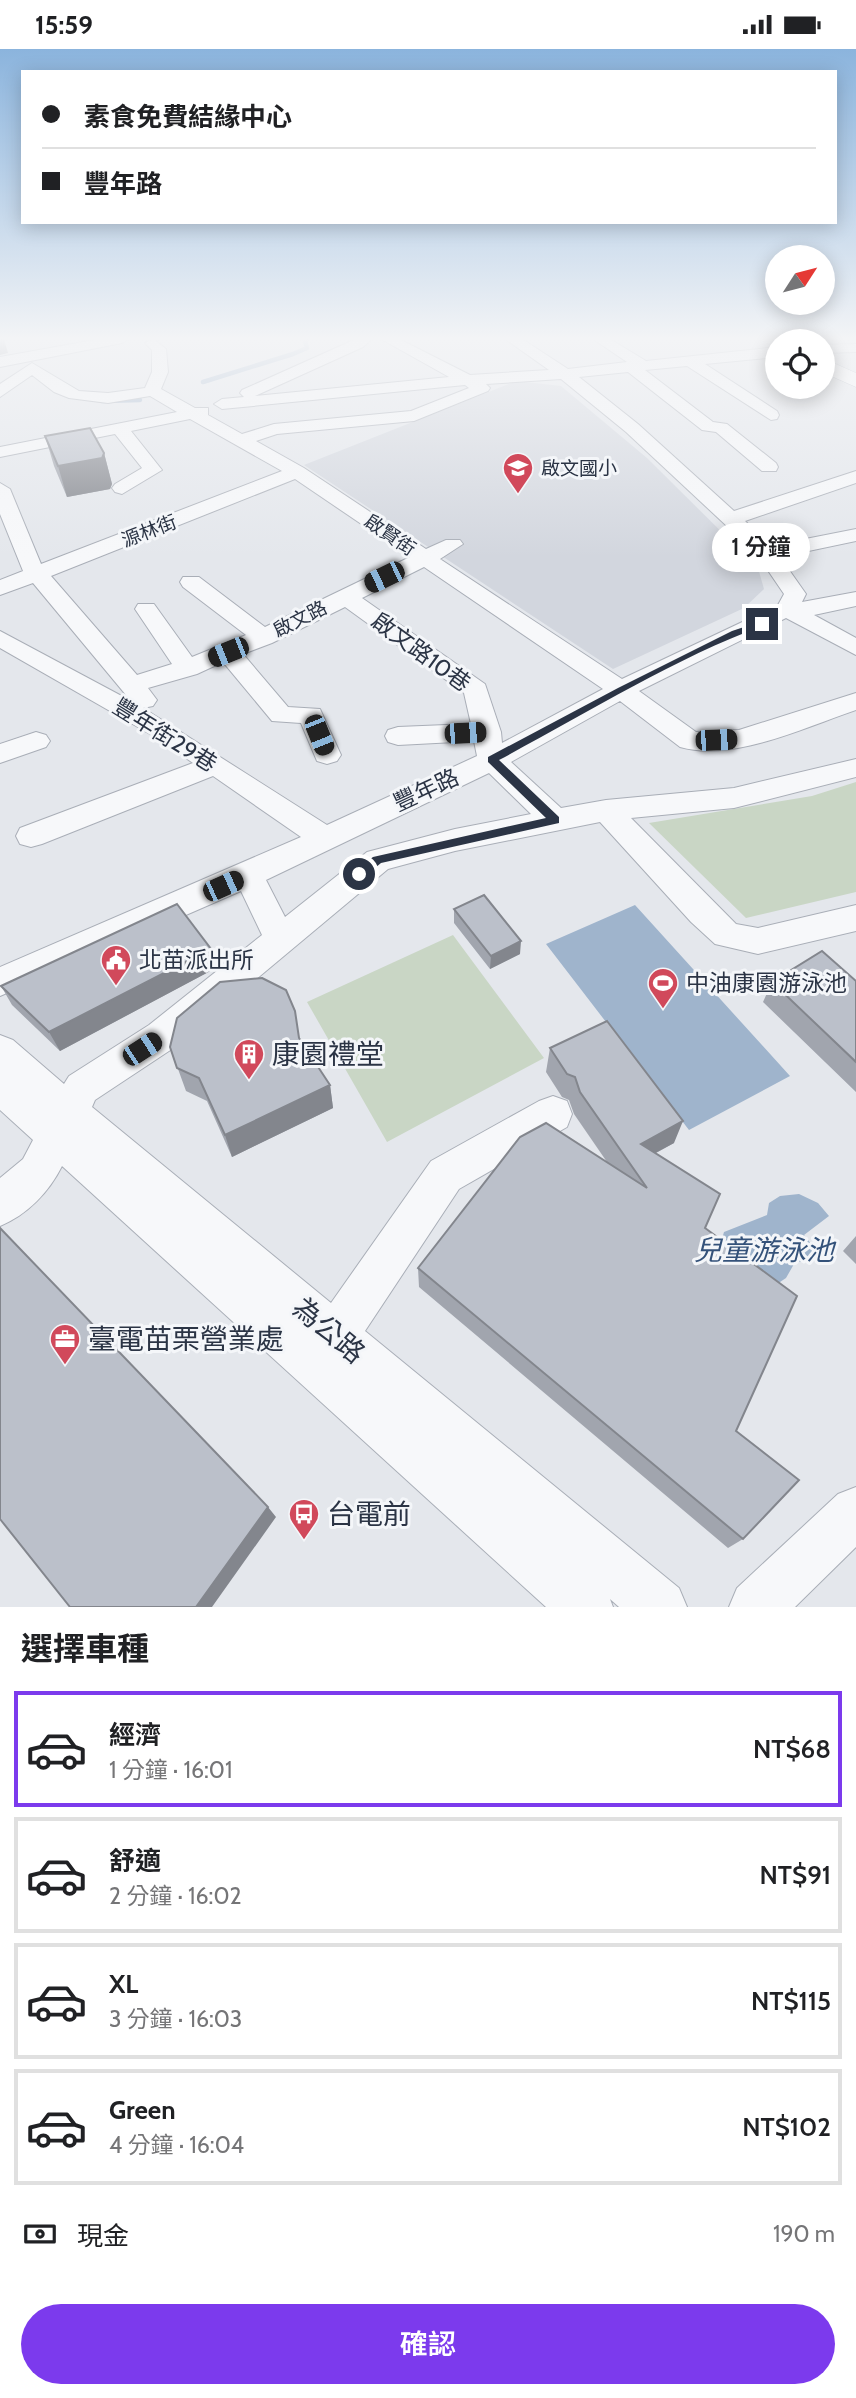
<!DOCTYPE html>
<html lang="zh-TW">
<meta charset="utf-8">
<style>
:root{--surface:#fff;--page:#f2f2f2;--text:#202124;--muted:#757577;--line:#e0e0e0;--accent:#7c3aed}
body{margin:0;font-family:Cabin,"Noto Sans TC",sans-serif;background:var(--page);color:var(--text);height:100vh;display:flex;flex-direction:column;font-size:26px;white-space:nowrap}
*{box-sizing:border-box;margin:0}
p{font-size:23px;color:var(--muted)}
.icon{flex:none;width:38px;height:38px;fill:none;stroke:currentColor;stroke-width:2;stroke-linecap:round;stroke-linejoin:round}
.map{position:relative;height:1558px;overflow:hidden}
.side{display:flex;flex-direction:column;background:var(--surface);flex:1}
.side>*{flex:none}
.guide{position:absolute;left:21px;top:21px;width:816px;height:154px;border-radius:0px;box-shadow:0 4px 18px #0003;display:grid;align-content:center;height:154px;padding:0 21px;background:var(--surface)}
.needle{width:46px;rotate:54deg}
.tools{position:absolute;left:765px;top:196px;display:grid;gap:14px}
.tools a{display:grid;place-items:center;width:70px;height:70px;border-radius:50%;background:var(--surface);box-shadow:0 4px 18px #0003;font-size:35px}
.end{position:absolute;width:32px;height:32px;margin:-16px;border:9px solid #2b3445;background:#fff;box-shadow:0 0 0 4px #fff}
.from{border-radius:50%}
.bubble{position:absolute;height:49px;border-radius:24px;background:var(--surface);box-shadow:0 4px 18px #0003;font-size:23px;font-weight:600;line-height:49px;text-align:center}
.car{position:absolute;width:21px;height:42px;margin:-21px -10px;border-radius:9px;box-shadow:0 0 5px 2px #0007;background:linear-gradient(#222 24%,#8ab4d8 0 40%,#222 0 76%,#8ab4d8 0 86%,#222 0)}
.guide b{display:flex;align-items:center;gap:24px;height:66px;font-size:26px}
.guide b+b{border-top:2px solid var(--line)}
.guide i{width:18px;height:18px;background:var(--text)}
ul{padding:0;list-style:none}
li{display:flex;align-items:center;gap:21px;height:116px;margin:0 14px 10px;padding:0 7px;border:4px solid var(--line);border-radius:0px}
li div{flex:1}
li b{display:block;font-size:26px}
li em{font-style:normal;font-weight:600}
li.active{border-color:var(--accent)}
li>.icon{width:63px;height:63px;stroke-width:1.5}
h2{padding:0 21px;font-size:32px;line-height:84px}
.pay{display:flex;align-items:center;gap:18px;height:77px;padding:0 21px;font-size:26px}
.pay p{margin-inline-start:auto}
.primary-button{display:flex;gap:14px;margin-top:auto;padding:14px 21px}
.primary-button a{flex:1;height:80px;border-radius:42px;background:var(--accent);color:#fff;font-size:28px;font-weight:600;line-height:80px;text-align:center}
.status{display:flex;justify-content:space-between;align-items:center;height:49px;padding:0 35px;background:var(--surface);direction:ltr}
.status svg{height:19px;fill:currentColor}
.map>svg:first-child{display:block}
.built{fill:#d2d6de}
.green{fill:#c9d6c5}
.water{fill:#9fb4cc}
.lines{fill:none;stroke-linecap:round;stroke-linejoin:round}
.stream{stroke:#9fb4cc;stroke-width:4.5}
.minor-casing{stroke:#a9aeb7;stroke-width:2}
.major-casing{stroke:#a3abb8;stroke-width:1}
.minor{fill:#f7f8fa;fill-rule:evenodd}
.major{fill:#fff;fill-rule:evenodd}
.wall{fill:#a1a5ae}
.shaded-wall{fill:#83868d}
.building{fill:#bbc0ca;stroke:#83868d;stroke-width:2}
.route{fill:#2b3445}
.labels{text-anchor:middle;dominant-baseline:central;stroke-width:6;stroke-linejoin:round;paint-order:stroke}
.far-poi-label{font-size:19px;fill:#2b3445;stroke:#f4f6f9;text-anchor:start}
.far-street-label{font-size:19px;fill:#2b3445;stroke:#f4f6f9}
.street-label{font-size:23px;fill:#2b3445;stroke:#f4f6f9}
.poi-label{font-size:23px;fill:#2b3445;stroke:#f4f6f9;text-anchor:start}
.near-poi-label{font-size:28px;fill:#2b3445;stroke:#f4f6f9;text-anchor:start}
.near-water-label{font-size:28px;font-style:italic;fill:#34527a;stroke:#f4f6f9}
.near-street-label{font-size:28px;fill:#2b3445;stroke:#f4f6f9}
</style>
<div class="status"><b>15:59</b><svg viewBox="0 0 49 12"><path d="M0 12V9h3v3zM5 12V6h3v6zM10 12V3h3v9zM15 12V0h3v12zM26 1h20v11H26zM47 4h2v5h-2z"/></svg></div>
<div class="map">
<svg width="856" height="1558" viewBox="0 0 856 1558">
<rect width="100%" height="100%" fill="#e4e7ec"/>
<path class="built" d="M516,332L561,337L647,409L758,519L764,540L744,559L613,620L304,416Z"/>
<path class="green" d="M856,733V843L746,869L649,774L812,747Z
M453,886L544,1009L387,1093L307,953Z"/>
<path class="water" d="M635,856L790,1027L689,1081L546,895Z
M799,1145L818,1154L829,1167L804,1186L816,1201L812,1208L794,1215L786,1229L774,1237L720,1197L724,1183L767,1166L769,1154L780,1147Z"/>
<g class="lines">
<path class="stream" d="M203,333L293,305L307,299L305,292L308,290
M102,352L140,351"/>
<g class="minor-casing">
<path id="minor" d="M100,290H129L122,294L0,318V308Z
M153,290L166,300L168,323L161,340L195,359H208V366L242,385L274,375L411,362L469,339L465,336L222,360L214,355L222,350L244,348L240,344L242,341L356,290H372L363,298L255,347L449,328L381,290H399L470,326L549,321L505,290H522L568,320L627,313L593,290H610L646,312L777,298V308L705,315L777,362L779,366L777,370L771,371L687,317L645,321L713,373L727,375L776,414L778,418L776,422H762L716,383L702,381L628,323L579,328L638,375L734,462L856,422V434L745,472L770,497L856,480V492L780,508L806,545L802,553L856,543V557L814,566L856,589V606L786,569L639,642L696,683L739,681L856,644V661C805,678 734,713 680,698L620,652L511,713L561,759L606,751L734,739L856,710V728L734,759L631,769L736,875L758,879L856,856V882L758,905L715,895L691,873L600,773L455,802L388,820L175,998L95,1051L92,1058L331,1254L431,1112L539,1052L553,1047L567,1052L572,1065L567,1078L459,1140L365,1282L679,1539L687,1558H619L610,1550L613,1558H546L62,1117C49,1143 27,1166 0,1177V1129L23,1110L33,1091L0,1061V986L13,991L64,1035L69,1027L149,976L262,886L241,842L0,947V918L301,788L213,727L42,795L31,798L20,795L16,787L20,779L193,714L157,689L0,599V582L131,652L33,534L0,546V531L23,522L0,465V434L10,440L41,515L282,422L190,370L131,382L162,421L122,445L115,443L112,439L115,435L142,419L115,385L0,408V398L177,363L150,347L108,354L69,349L54,343L32,326L0,348V335L32,314L79,342L108,344L145,339L152,323V301L145,294ZM561,330L626,383L730,480L767,520L784,545L778,556L622,630L440,510L463,495L460,491H446L426,500L304,419L256,392L277,385L414,372L488,342L490,339L486,335ZM295,430L410,508L265,578L199,528H183L180,533L183,538L246,586L192,608L154,555H138L135,560L172,615L137,626L51,527ZM424,518L603,640L502,694L501,683L485,635L362,549ZM345,558L464,644L471,675L398,678L388,681L385,687L388,693L398,696L474,692L477,707L327,776L143,659L153,657L157,651L148,639L197,625L223,613L272,672L301,674L317,712L327,715L337,712L341,706L320,660L288,658L243,605L272,594ZM489,724L531,765L455,780L367,803L285,868L266,831Z
M856,295V303L822,304V296Z
M36,683L46,686L50,692L46,698L0,714V695Z
M856,1438V1498L795,1558H729L737,1539L838,1445Z"/>
</g>
<g class="major-casing">
<path id="major" d="M759,290H783L785,292H777V299Z
M822,309L856,324V338L822,323Z"/>
</g>
<use href="#minor" class="minor"/>
<use href="#major" class="major"/>
</g>
<path class="wall" d="M45,387L104,404L112,435L110,440L67,448L54,417Z
M454,860L520,905L490,920L454,874Z
M216,919L60,1002L12,956L1,937Z
M856,932V1043L763,953L772,933Z
M300,991L330,1036L333,1059L232,1108L207,1052L186,1042L170,998Z
M550,999L674,1094L656,1104L705,1179L736,1382L743,1490L728,1499L419,1238L418,1219L607,1113L574,1065L569,1051L562,1048L546,1023Z
M856,1187V1215L843,1202Z"/>
<path class="shaded-wall" d="M0,290H4L8,304L0,306Z
M104,404L112,435L110,440L67,448L58,417Z
M521,892L520,905L490,920L491,907Z
M211,900L216,919L60,1002L49,983Z
M330,1036L333,1059L232,1108L225,1086Z
M683,1072L674,1094L633,1116L641,1095Z
M268,1458L276,1468L212,1558H196Z"/>
<path class="building" d="M90,379L104,404L102,409L58,417L45,387Z
M484,846L521,892L491,907L454,860Z
M177,855L211,900L49,983L1,937Z
M822,902L856,932V1013L772,933Z
M262,929L286,941L295,962L299,989L330,1036L225,1086L199,1029L177,1019L170,998L177,969L220,933Z
M607,972L683,1072L641,1095L720,1145L705,1179L797,1247L736,1382L799,1431L743,1490L418,1219L520,1088L546,1074L647,1139L580,1043L575,1028L567,1025L550,999Z
M0,1179L268,1458L196,1558H70L0,1470Z"/>
<linearGradient id="sky" x2="0" y2="1"><stop stop-color="#8bb4dd"/><stop offset="0.57" stop-color="#f3f4f6"/><stop offset="1" stop-color="#f3f4f6" stop-opacity="0"/></linearGradient>
<rect width="856" height="508" fill="url(#sky)"/>
<path class="route" d="M762,572L765,576C673,610 586,665 499,711L559,768V774L381,814L364,828H355V822L373,808L546,769L488,713V708L618,639L732,582Z"/>
<defs>
<g id="school-pin" transform="scale(1.575)"><path d="M0 17L-7.5 6A9.5 9.5 0 1 1 7.5 6Z" fill="#d1495b" stroke="#f4f6f9"/><path d="M0-5L7-2L0 1L-7-2ZM-4 1L0 2.5L4 1V4Q0 6-4 4Z" fill="#fff"/></g>
<g id="civic-pin" transform="scale(1.575)"><path d="M0 17L-7.5 6A9.5 9.5 0 1 1 7.5 6Z" fill="#d1495b" stroke="#f4f6f9"/><path d="M-.6-6.5H3V-4.5H.6V-3L4-1V1h2V6H-6V1h2V-1L-.6-3ZM-1.2 2.5V6h2.4V2.5Z" fill="#fff"/></g>
<g id="stadium-pin" transform="scale(1.575)"><path d="M0 17L-7.5 6A9.5 9.5 0 1 1 7.5 6Z" fill="#d1495b" stroke="#f4f6f9"/><path d="M0-5a6.5 5 0 1 0 0 10a6.5 5 0 1 0 0-10ZM-3.5-1.8h7v3.6h-7Z" fill="#fff"/></g>
<g id="building-pin" transform="scale(1.575)"><path d="M0 17L-7.5 6A9.5 9.5 0 1 1 7.5 6Z" fill="#d1495b" stroke="#f4f6f9"/><path d="M-4-6H4V6H1V3H-1V6H-4ZM-2.5-4.3h1.7v1.8h-1.7ZM.8-4.3h1.7v1.8H.8ZM-2.5-1h1.7V.8h-1.7ZM.8-1h1.7V.8H.8Z" fill="#fff"/></g>
<g id="office-pin" transform="scale(1.575)"><path d="M0 17L-7.5 6A9.5 9.5 0 1 1 7.5 6Z" fill="#d1495b" stroke="#f4f6f9"/><path d="M-6-3h4V-5.5h4V-3h4V5H-6ZM-1-4.5V-3h2v-1.5ZM-6 0V1H6V0Z" fill="#fff"/></g>
<g id="bus-pin" transform="scale(1.575)"><path d="M0 17L-7.5 6A9.5 9.5 0 1 1 7.5 6Z" fill="#d1495b" stroke="#f4f6f9"/><path d="M-5-6H5V4H4V6H2V4H-2V6H-4V4H-5ZM-3.5-4V0h7V-4ZM-3.5 1.2v1.5H-2V1.2ZM2 1.2v1.5H3.5V1.2Z" fill="#fff"/></g>
</defs>
<g fill-rule="evenodd">
<use href="#school-pin" x="518" y="419"/>
<use href="#civic-pin" x="116" y="911"/>
<use href="#stadium-pin" x="663" y="934"/>
<use href="#building-pin" x="249" y="1005"/>
<use href="#office-pin" x="65" y="1290"/>
<use href="#bus-pin" x="304" y="1465"/>
</g>
<g class="labels">
<g class="far-poi-label">
<text x="541" y="419">啟文國小</text>
</g>
<g class="far-street-label">
<text transform="translate(149 482) rotate(-21)">源林街</text>
<text transform="translate(390 486) rotate(34)">啟賢街</text>
<text transform="translate(300 570) rotate(-27)">啟文路</text>
</g>
<g class="street-label">
<text transform="translate(421 603) rotate(36)">啟文路10巷</text>
<text transform="translate(165 686) rotate(32)">豐年街29巷</text>
<text transform="translate(426 741) rotate(-25)">豐年路</text>
</g>
<g class="poi-label">
<text x="139" y="911">北苗派出所</text>
<text x="686" y="934">中油康園游泳池</text>
</g>
<g class="near-poi-label">
<text x="272" y="1005">康園禮堂</text>
<text x="88" y="1290">臺電苗栗營業處</text>
<text x="327" y="1465">台電前</text>
</g>
<g class="near-water-label">
<text x="764" y="1201">兒童游泳池</text>
</g>
<g class="near-street-label">
<text transform="translate(329 1281) rotate(40)">為公路</text>
</g>
</g>
</svg>
<div class="tools">
<a><svg class="needle" viewBox="-14 -14 28 28"><path d="M0-13l5 13h-10z" fill="#e53935"/><path d="M0 13l5-13h-10z" fill="#757577"/></svg></a>
<a><svg class="icon" aria-label="locate" viewBox="0 0 24 24"><circle cx="12" cy="12" r="6"/><path d="M12 2v4M12 18v4M2 12h4M18 12h4"/></svg></a>
</div>
<i class="end from" style="left:359px;top:825px"></i>
<i class="end" style="left:762px;top:575px"></i>
<div class="bubble" style="left:712px;top:474px;width:98px">1 分鐘</div>
<i class="car" style="left:384px;top:528px;rotate:244deg"></i>
<i class="car" style="left:228px;top:603px;rotate:248deg"></i>
<i class="car" style="left:465px;top:684px;rotate:87deg"></i>
<i class="car" style="left:319px;top:686px;rotate:158deg"></i>
<i class="car" style="left:716px;top:691px;rotate:88deg"></i>
<i class="car" style="left:223px;top:837px;rotate:66deg"></i>
<i class="car" style="left:142px;top:1000px;rotate:57deg"></i>
<div class="guide">
<b><i class="from"></i>素食免費結緣中心</b>
<b><i></i>豐年路</b>
</div>
</div>
<section class="side">
<h2>選擇車種</h2>
<ul>
<li class="active"><svg class="icon" aria-label="car" viewBox="0 0 24 24"><path d="M5 17H2v-5l4-1 3-4h7l3 4 3 1v5h-3M9 17h6M6 11h13"/><circle cx="7" cy="17" r="2"/><circle cx="17" cy="17" r="2"/></svg><div><b>經濟</b><p>1 分鐘 · 16:01</p></div><em>NT$68</em></li>
<li><svg class="icon" aria-label="car" viewBox="0 0 24 24"><path d="M5 17H2v-5l4-1 3-4h7l3 4 3 1v5h-3M9 17h6M6 11h13"/><circle cx="7" cy="17" r="2"/><circle cx="17" cy="17" r="2"/></svg><div><b>舒適</b><p>2 分鐘 · 16:02</p></div><em>NT$91</em></li>
<li><svg class="icon" aria-label="car" viewBox="0 0 24 24"><path d="M5 17H2v-5l4-1 3-4h7l3 4 3 1v5h-3M9 17h6M6 11h13"/><circle cx="7" cy="17" r="2"/><circle cx="17" cy="17" r="2"/></svg><div><b>XL</b><p>3 分鐘 · 16:03</p></div><em>NT$115</em></li>
<li><svg class="icon" aria-label="car" viewBox="0 0 24 24"><path d="M5 17H2v-5l4-1 3-4h7l3 4 3 1v5h-3M9 17h6M6 11h13"/><circle cx="7" cy="17" r="2"/><circle cx="17" cy="17" r="2"/></svg><div><b>Green</b><p>4 分鐘 · 16:04</p></div><em>NT$102</em></li>
</ul>
<div class="pay"><svg class="icon" aria-label="cash" viewBox="0 0 24 24"><path d="M3 7h18v10H3z"/><circle cx="12" cy="12" r="2"/></svg>現金<p>190 m</p></div>
<div class="primary-button"><a>確認</a></div>
</section>
